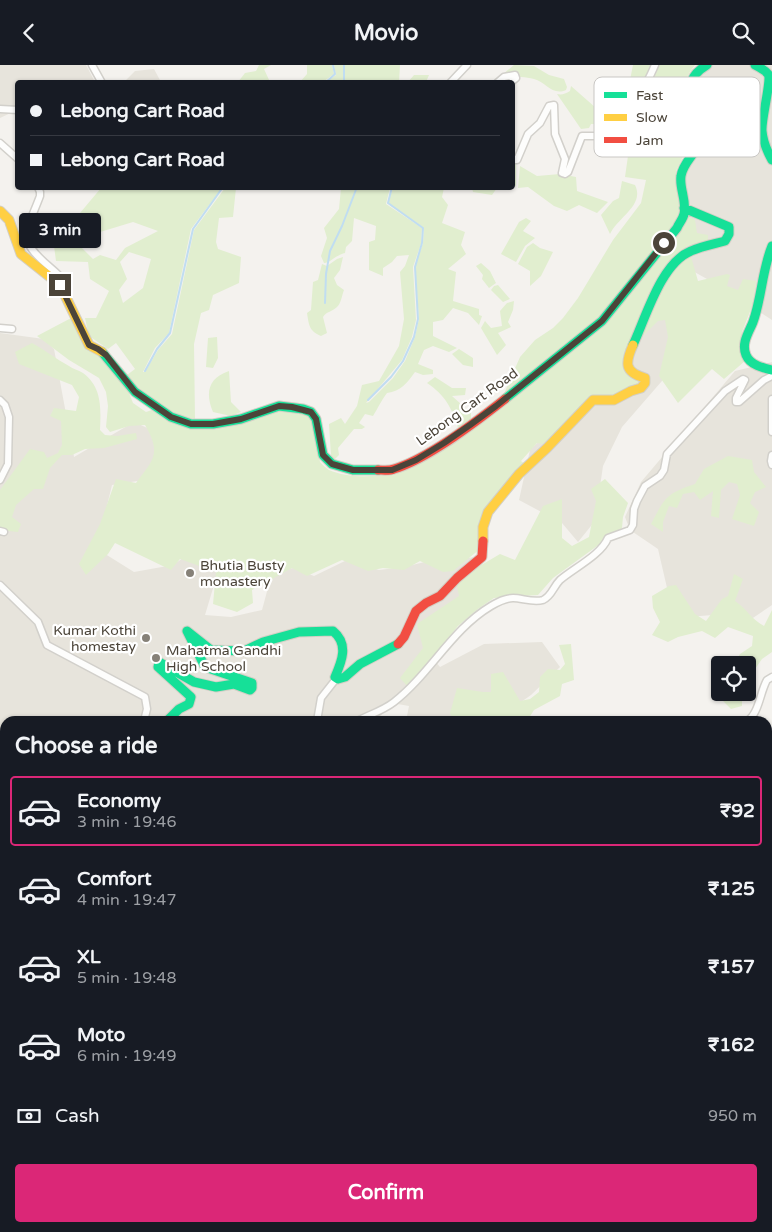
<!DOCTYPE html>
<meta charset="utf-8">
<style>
:root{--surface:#171b24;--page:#242831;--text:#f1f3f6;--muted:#9ea1a6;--line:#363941;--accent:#db2777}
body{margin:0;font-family:"Varela Round",sans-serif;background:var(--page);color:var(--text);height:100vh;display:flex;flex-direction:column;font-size:19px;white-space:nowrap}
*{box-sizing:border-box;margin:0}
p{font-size:16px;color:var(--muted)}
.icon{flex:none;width:28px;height:28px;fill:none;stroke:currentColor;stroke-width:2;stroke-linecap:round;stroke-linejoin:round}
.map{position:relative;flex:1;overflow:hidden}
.sheet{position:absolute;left:0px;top:651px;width:772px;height:516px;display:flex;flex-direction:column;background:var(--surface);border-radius:15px 15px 0 0;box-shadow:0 1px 4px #0004}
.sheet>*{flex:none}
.banner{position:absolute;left:15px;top:15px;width:500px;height:110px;border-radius:5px;box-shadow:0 1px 4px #0004;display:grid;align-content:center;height:110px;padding:0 15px;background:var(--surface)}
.fabs{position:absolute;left:711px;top:591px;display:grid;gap:10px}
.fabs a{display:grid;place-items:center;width:45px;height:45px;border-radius:5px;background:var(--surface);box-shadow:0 1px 4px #0004;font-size:25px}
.end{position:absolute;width:22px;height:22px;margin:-11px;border:6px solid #4b4439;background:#fff;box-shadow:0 0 0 2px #fff}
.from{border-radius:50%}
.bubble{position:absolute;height:35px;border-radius:5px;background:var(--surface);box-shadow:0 1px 4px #0004;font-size:16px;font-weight:700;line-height:35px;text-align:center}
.banner b{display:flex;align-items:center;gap:18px;height:48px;font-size:19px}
.banner b+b{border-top:1px solid var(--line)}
.banner i{width:12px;height:12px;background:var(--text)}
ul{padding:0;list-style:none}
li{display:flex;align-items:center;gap:15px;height:70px;margin:0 10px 8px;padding:0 5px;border:2px solid transparent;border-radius:5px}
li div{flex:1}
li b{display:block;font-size:19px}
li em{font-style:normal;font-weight:700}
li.active{border-color:var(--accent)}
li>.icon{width:45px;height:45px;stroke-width:1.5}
h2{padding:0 15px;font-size:22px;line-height:60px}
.pay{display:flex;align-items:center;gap:12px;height:55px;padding:0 15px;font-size:19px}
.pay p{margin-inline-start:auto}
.primary-button{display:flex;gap:10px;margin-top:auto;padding:10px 15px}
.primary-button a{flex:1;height:58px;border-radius:5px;background:var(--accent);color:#fff;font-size:20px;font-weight:700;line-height:58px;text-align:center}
header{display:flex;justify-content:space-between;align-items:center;height:65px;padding:0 15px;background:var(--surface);font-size:22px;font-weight:700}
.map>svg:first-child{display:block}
.residential{fill:#e7e4dc}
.green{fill:#e1eecf;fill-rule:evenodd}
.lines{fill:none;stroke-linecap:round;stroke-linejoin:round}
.stream{stroke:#c0ddf1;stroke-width:2}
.street-casing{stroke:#d2d0cb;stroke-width:9}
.fast-casing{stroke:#d3cfc5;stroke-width:11}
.slow-casing{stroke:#d3cfc5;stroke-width:11}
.jam-casing{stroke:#d3cfc5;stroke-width:11}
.street{stroke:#fdfdfc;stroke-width:6}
.fast{stroke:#16e098;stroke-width:9}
.slow{stroke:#ffcf43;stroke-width:9}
.jam{stroke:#f24e42;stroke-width:9}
.route{stroke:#4b4439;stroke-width:6}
.poi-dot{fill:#868178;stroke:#fff;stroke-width:2}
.labels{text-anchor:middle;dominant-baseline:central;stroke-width:4.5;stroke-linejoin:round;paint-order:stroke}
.street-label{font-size:14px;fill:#4b4439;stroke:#fff}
.poi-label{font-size:14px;fill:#4b4439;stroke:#fff;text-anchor:start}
.key{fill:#fff;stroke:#c9c7c4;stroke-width:1}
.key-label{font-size:14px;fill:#4b4439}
</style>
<header><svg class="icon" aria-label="back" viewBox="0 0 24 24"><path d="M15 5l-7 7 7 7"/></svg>Movio<svg class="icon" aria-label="search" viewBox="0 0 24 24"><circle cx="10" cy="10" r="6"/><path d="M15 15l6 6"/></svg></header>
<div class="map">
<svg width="772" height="1167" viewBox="0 0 772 1167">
<rect width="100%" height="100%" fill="#f4f2ee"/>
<path class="residential" d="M0,0H86L95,17L18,18L17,45L0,53Z
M698,0H772V255L723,223L682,200L680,155L688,76L691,6Z
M154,4L161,17H124L135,6Z
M655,238L677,254L668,309L622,362L603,401L595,456L578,477L562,458L519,435L530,385L591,327L634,257Z
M0,268L44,274L54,284L74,392L134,357L163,370V412L112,420L102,461V487L134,507L173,500L203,479L223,490L205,550L231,552L262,545L272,508L293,503L314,511L347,495L379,505L404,502L433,495L451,496L474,492L480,506L447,546L423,582L440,602L484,579L542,577L560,602L531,630L494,656H406L409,641L392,638L376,656H5V1162L153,1163L152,1167H0Z
M772,297V540L747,557L713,550L674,553L658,484L630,465L625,452L641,417L735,306Z"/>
<path class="green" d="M259,0H271L264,4L270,17H238L245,8L256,6Z
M307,0H332L334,9L323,17H300L307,9Z
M334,0H343V17H326L336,10Z
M345,0H400L399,17H345Z
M514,0L534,1L549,10L564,14L567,22L566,25C552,31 546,17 534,14C524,11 513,13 503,9Z
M633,0H653L642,23L627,30Z
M657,0H695C670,31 696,40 694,70L676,106L680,145L678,153L600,254L503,331L520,292L535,275L553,263L563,253L578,233L613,175L641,138L646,115L625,112L629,84L610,82L611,72L630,64L614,49L612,39L640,28Z
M414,10H429L426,17H408Z
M571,21L596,43L612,50L626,64L623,68L607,66L606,59H591L589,63L581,64L557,29C562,30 565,29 570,26Z
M512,96H516V121L513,120Z
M520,101L537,111L560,109L576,112L577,126L608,137L597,148L579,140L567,146L554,141L528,122L518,123Z
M622,116L635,120C645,140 618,152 610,169L601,150L613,136L619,133Z
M101,123H222L191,164L169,268L155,283L143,307H145L158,285L172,269L194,165L225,123H236L233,152L219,153L216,177L218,184L241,192L239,218L213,230L209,245L201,248L194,279L195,354C169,349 144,331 127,310L135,304L116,278L108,284L89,271L85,253H96L109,226L90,214L88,197L56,196L54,181L35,177L46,151L63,155L80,148ZM133,157L158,166L125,183L116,195L100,190L93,194L79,180L87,171ZM129,187L151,194L143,223L123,238L119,225L127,214L120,197Z
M341,123H390L386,139L422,163L421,179L413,202L416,255L412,272L402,295L366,338L369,337L393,313L405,296L415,272L419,254L415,201L423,178L424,163L388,138L393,123H444L442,132L448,140L442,158L465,167L461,180L466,189L448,204L456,207L453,236L479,244V250L482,251L479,260L468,248L453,243L443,255L433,257V271L457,283L449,287L433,281L424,285L418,299L433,305V309L423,310L415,307C407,318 401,326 387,328C381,336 378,343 373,351L365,349L359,358L365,362L362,364H354L338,383L339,390L335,394L331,391L329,359L341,353L345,359L357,341L362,320L379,316L399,281L404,254L400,207L405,201L409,190L397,191L392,197L383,203V211L369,205V177L375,175L376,161L354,153L352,176L346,182L345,188C336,190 330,198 324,198L321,191L327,173L324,163L339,144Z
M472,123V122L497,123L492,130L473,127Z
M688,151L695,155L697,168L708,170V175L687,181L672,195L626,289L640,314L637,320L613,331L586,337L543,379L537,378L521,396L526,400L496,430L480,484L453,506L443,507L420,496L404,505L383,503L368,506L342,495L307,511L292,503L252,525L253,538L237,547L213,539L216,507L180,494L171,505L115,478L108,489L86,510L79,499L100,459L116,414L136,418C153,395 162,389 145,360L129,361L110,367L106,362L108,341L106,327L99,313L69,295L37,271L73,252L129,328L133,338L146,347L152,345C161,349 183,360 192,360C218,361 289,332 309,353C319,364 318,383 320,397C323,400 326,403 329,405C351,415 391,412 412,403L605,256Z
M526,153L531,156L523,166L535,173L525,181L516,197L501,189L519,157Z
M533,178L540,183L553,187L541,211L530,221V206L518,199L527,182Z
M690,188L698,216L727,209L730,210L727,221L738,225L743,214L756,216L753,239L742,267L745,296L724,314L712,304L678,338L659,311L668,272L665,255L658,256L637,277L662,221L675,199Z
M343,192L340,205L334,213L337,220L344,225C342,230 341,239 337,242C332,247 327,246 323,252L327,268L321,271C309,266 309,260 307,248L311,245L313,217L318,215L322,199L327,201L337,194Z
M481,198L490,206L496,218L489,223L482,214L483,210L476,201Z
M498,220L510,234L503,237L491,225L494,221Z
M514,236L513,245L508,257L511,262L498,268L506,280L497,290L481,263L485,256L491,263L502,261L500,246L507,238Z
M217,272L218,293L213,303L206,302L208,273Z
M32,278C45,285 56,294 69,301C73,304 78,305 83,308C102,322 101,343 100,365L105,370L117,371L136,368L137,374L104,383L85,384L72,390H62L50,403L43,424H34L16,440L12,452L21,459L18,467L0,465V425L30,384L44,387L47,393L58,388L62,380L61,356L50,351L54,343L76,346L79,332L72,320L19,299L15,287Z
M459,284L473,293V302L463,300L452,289Z
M229,306L231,337L241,347L231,351L213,347C205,328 208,313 229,306Z
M435,312L452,323H466L465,330L452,331L471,348V355L458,363C452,343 445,330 427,318Z
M728,391L752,395L754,407L766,422L755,427L750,438L759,447L754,461L732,454L740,430L737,419L729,417L721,425L719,453L711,451L713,426L700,435L694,427L683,429L677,443L669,441L663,457V467L651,459C665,433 665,429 695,419L704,404Z
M605,414L628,438L623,452L622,463L553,513L538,530L494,533L478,544L458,561L418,612L408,622L400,613L423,583L417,559L459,531L456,515L500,489L515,495L543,441L562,434V473L572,481L589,472L596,436L591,424Z
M734,509L743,514L735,536C748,545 750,553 764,561L772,545V587L762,594L748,614V600H734L740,589L752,581L753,571L728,562L715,573L702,566L678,572L668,577L652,570L660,557L653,543L652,531L669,521L676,520L695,549L706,556L722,534L728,531Z
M571,579L574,615L562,619L560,631L534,645L527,656H453L450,648L457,623L483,627H491V609L503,607L520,636L530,634L539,627L540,612L548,604L560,605L565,599L559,580Z
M720,615V628H742V641L731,644L714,627L716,616Z
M768,777L772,780V821L768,818Z
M772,887V921L768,918V888Z
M768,932L772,941V968L768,962Z
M768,1159L772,1161V1167H649V1162L708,1163L713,1167L721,1163L768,1162Z
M231,1162H643V1163L642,1167H231Z"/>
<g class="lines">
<path class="stream" d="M325,18L335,9L333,0
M344,18V0
M325,238L326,209L330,186L342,161L357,122
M145,306L157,284L170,268L193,164L223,122
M368,335L391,312L403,296L414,272L418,254L415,202L422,178L423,163L388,138L392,122
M768,927L772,936"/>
<g class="street-casing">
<path id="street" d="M92,0L102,18
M450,18L467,0
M497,18L504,12L515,10L516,13L510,18
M0,44L18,45
M0,78L18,94
M512,92L514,95H517L528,69L540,58L549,41L554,40L555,69L565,94L562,108L565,109L568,107L582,71H619L627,68L628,64L626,59L613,50L612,39C618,34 623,33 630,31C645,26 649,13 655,0
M38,122L40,127V131C25,171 16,174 52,204C59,210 63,214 65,222
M0,263L12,264
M772,334V367
M0,335L5,340L9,352L8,399L0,415
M772,390L771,396L772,400
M0,466L4,467
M0,520L38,557L47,580L145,632L147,644L144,656
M317,656L321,633L336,614
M357,656C369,650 384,645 394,637C430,609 452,564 491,541C498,537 505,533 513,533C522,533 533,538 543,535C552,531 553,522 560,515C574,503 601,490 608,473L630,465L633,460L634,444L637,436L645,421L660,411L664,405L667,389L725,326L743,314L745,315L736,333V337H739L764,315L772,311
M747,656C759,649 760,627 767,615L772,612
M217,1162L222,1167
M23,1167V1162
M646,1167L647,1162"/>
</g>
<g class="fast-casing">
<path id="fast" d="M755,0C759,2 765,5 768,9C772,15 761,54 762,66C763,77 767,86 772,95
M772,181C762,205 762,232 753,257C749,267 741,278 746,290C750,300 763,303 772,305
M633,280C646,252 661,198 691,186C702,181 714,179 725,176L729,169V162L684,143
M102,287L135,327L171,352L191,359H213L241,354L279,341L303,344L311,347L316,354L323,390L332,399L353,405H378
M505,334L602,256L677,163C679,158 683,154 684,149C687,136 679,123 681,111C683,96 699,87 700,73C703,43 672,21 707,0
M167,656L179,644L189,639L191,632L158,602L159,597L194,617L216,622L234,619L250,625L252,623V618L205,602L187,566L211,585L244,586L263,577L299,567L333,566C349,579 342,596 335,612L338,614L345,612L360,599L398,579"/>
</g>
<g class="slow-casing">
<path id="slow" d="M0,146L9,155L21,189L60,220L89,280L102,287
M483,476V462L488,447L519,409L547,383L593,335H614L631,326L641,323L645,318V313C624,307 625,298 633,280"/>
</g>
<g class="jam-casing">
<path id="jam" d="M378,405C383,405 389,406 394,404C428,394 476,357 505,334
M398,579L404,572L416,546L426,538L440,531L457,513L482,492L483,476"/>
</g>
<use href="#street" class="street"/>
<use href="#fast" class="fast"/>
<use href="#slow" class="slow"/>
<use href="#jam" class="jam"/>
</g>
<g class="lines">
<path class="route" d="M60,220L89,280L98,284L106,290L135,327L171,352L191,359H213L241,354L279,341L292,342L311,347L316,354L323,390L332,399L353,405H392L416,395L444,378L470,360L496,341L602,256L664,178"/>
</g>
<g class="poi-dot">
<circle cx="190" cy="508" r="5"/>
<circle cx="146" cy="573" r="5"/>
<circle cx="156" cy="593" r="5"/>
</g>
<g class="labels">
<g class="street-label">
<text transform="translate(467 342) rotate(-36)">Lebong Cart Road</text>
</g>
<g class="poi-label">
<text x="200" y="500">Bhutia Busty<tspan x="200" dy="16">monastery</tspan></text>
<text x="136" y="565" text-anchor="end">Kumar Kothi<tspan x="136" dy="16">homestay</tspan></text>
<text x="166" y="585">Mahatma Gandhi<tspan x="166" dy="16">High School</tspan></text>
</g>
</g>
<rect x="594" y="12" width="166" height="80" rx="8" class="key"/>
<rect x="604" y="27" width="23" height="6" fill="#16e098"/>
<rect x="604" y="49" width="23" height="7" fill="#ffcf43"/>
<rect x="604" y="72" width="23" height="6" fill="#f24e42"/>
<g class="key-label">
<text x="636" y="35">Fast</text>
<text x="636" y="57">Slow</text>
<text x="636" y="80">Jam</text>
</g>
</svg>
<div class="fabs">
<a><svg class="icon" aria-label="locate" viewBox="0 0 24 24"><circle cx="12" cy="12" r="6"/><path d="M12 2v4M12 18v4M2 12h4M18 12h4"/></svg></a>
</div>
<i class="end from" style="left:664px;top:178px"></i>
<i class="end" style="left:60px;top:220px"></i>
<div class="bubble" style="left:19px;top:148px;width:82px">3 min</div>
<div class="banner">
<b><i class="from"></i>Lebong Cart Road</b>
<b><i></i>Lebong Cart Road</b>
</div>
<section class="sheet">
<h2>Choose a ride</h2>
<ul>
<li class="active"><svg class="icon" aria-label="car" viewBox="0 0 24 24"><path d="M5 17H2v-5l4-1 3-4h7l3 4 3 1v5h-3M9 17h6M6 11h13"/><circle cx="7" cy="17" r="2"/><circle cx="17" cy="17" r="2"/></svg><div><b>Economy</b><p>3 min · 19:46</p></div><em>₹92</em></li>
<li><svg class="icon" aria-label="car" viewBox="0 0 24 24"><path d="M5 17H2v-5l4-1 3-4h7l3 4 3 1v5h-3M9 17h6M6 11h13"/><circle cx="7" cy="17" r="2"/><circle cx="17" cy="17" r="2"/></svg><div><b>Comfort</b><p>4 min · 19:47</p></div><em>₹125</em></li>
<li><svg class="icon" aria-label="car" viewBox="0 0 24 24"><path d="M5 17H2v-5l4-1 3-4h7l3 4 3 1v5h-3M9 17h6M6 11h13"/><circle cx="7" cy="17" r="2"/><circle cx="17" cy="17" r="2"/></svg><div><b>XL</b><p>5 min · 19:48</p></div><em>₹157</em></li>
<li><svg class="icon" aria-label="car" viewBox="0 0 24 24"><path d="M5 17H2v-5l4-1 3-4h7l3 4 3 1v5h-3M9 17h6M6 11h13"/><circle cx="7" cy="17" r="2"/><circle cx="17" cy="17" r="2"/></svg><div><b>Moto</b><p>6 min · 19:49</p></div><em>₹162</em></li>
</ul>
<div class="pay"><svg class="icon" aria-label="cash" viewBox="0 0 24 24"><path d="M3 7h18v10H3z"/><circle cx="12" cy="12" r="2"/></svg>Cash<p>950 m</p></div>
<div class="primary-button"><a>Confirm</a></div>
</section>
</div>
